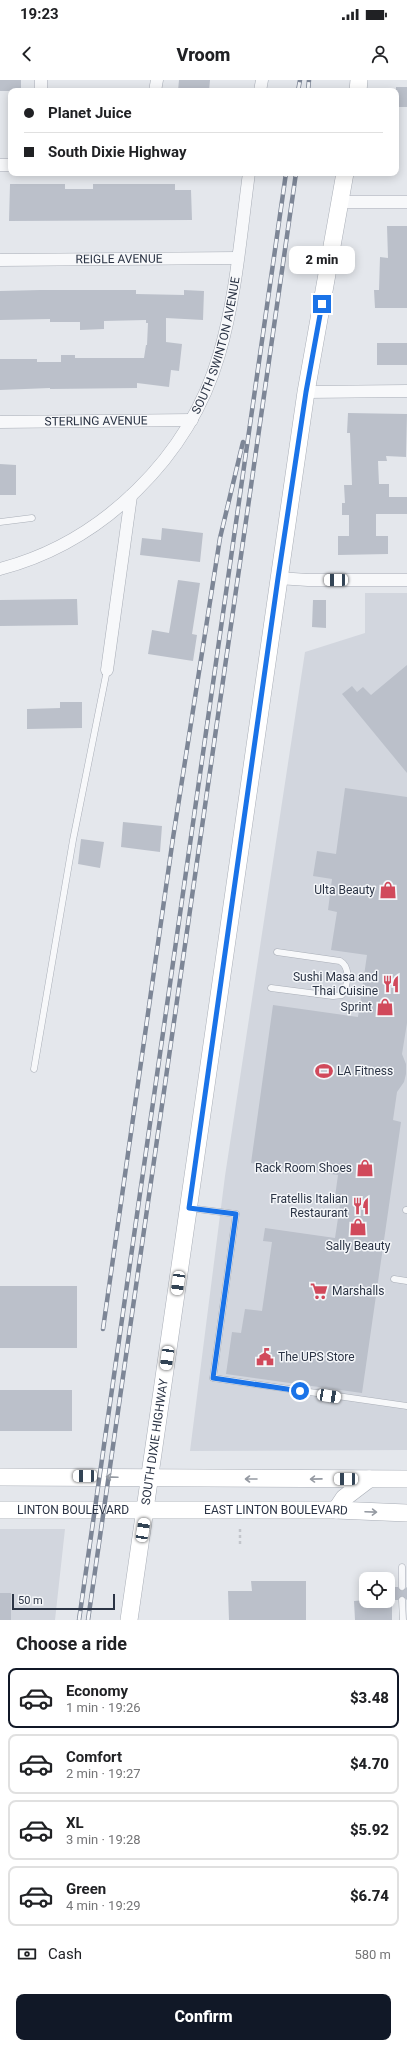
<!DOCTYPE html>
<meta charset="utf-8">
<style>
:root{--surface:#fff;--page:#f2f2f2;--text:#202124;--muted:#757577;--line:#e0e0e0;--accent:#111827}
body{margin:0;font-family:Roboto,sans-serif;background:var(--page);color:var(--text);height:100vh;display:flex;flex-direction:column;font-size:15px;white-space:nowrap}
*{box-sizing:border-box;margin:0}
p{font-size:13px;color:var(--muted)}
.icon{flex:none;width:22px;height:22px;fill:none;stroke:currentColor;stroke-width:2;stroke-linecap:round;stroke-linejoin:round}
.map{position:relative;height:1540px;overflow:hidden}
.details{display:flex;flex-direction:column;background:var(--surface);flex:1}
.details>*{flex:none}
.top-card{position:absolute;left:8px;top:8px;width:391px;height:88px;border-radius:8px;box-shadow:0 2px 10px #0003;display:grid;align-content:center;height:88px;padding:0 16px;background:var(--surface)}
.tools{position:absolute;left:359px;top:1492px;display:grid;gap:8px}
.tools a{display:grid;place-items:center;width:36px;height:36px;border-radius:8px;background:var(--surface);box-shadow:0 2px 10px #0003;font-size:20px}
.scale{position:absolute;left:12px;bottom:10px;width:103px;box-sizing:border-box;padding-left:4px;border:2px solid #2b3445;border-top:0;font-size:11px;line-height:14px;white-space:nowrap;color:#2b3445;-webkit-text-stroke:3px #f4f6f9;paint-order:stroke}
.end{position:absolute;width:18px;height:18px;margin:-9px;border:5px solid #1a73e8;background:#fff;box-shadow:0 0 0 2px #fff}
.from{border-radius:50%}
.bubble{position:absolute;height:28px;border-radius:8px;background:var(--surface);box-shadow:0 2px 10px #0003;font-size:13px;font-weight:800;line-height:28px;text-align:center}
.car{position:absolute;width:12px;height:24px;margin:-12px -6px;border-radius:5px;box-shadow:0 0 3px 1px #0007;background:linear-gradient(#fff 24%,#345 0 40%,#fff 0 76%,#345 0 86%,#fff 0)}
.top-card b{display:flex;align-items:center;gap:14px;height:38px;font-size:15px}
.top-card b+b{border-top:1px solid var(--line)}
.top-card i{width:10px;height:10px;background:var(--text)}
ul{padding:0;list-style:none}
li{display:flex;align-items:center;gap:12px;height:60px;margin:0 8px 6px;padding:0 8px;border:2px solid var(--line);border-radius:8px}
li div{flex:1}
li b{display:block;font-size:15px}
li em{font-style:normal;font-weight:800}
li.active{border-color:var(--accent)}
li>.icon{width:36px;height:36px;stroke-width:1.5}
h2{padding:0 16px;font-size:18px;line-height:48px}
.pay{display:flex;align-items:center;gap:10px;height:44px;padding:0 16px;font-size:15px}
.pay p{margin-inline-start:auto}
.cta{display:flex;gap:8px;margin-top:auto;padding:8px 16px}
.cta a{flex:1;height:46px;border-radius:8px;background:var(--accent);color:#fff;font-size:16px;font-weight:800;line-height:46px;text-align:center}
.status{display:flex;justify-content:space-between;align-items:center;height:28px;padding:0 20px;background:var(--surface);direction:ltr}
.status svg{height:11px;fill:currentColor}
header{display:flex;justify-content:space-between;align-items:center;height:52px;padding:0 16px;background:var(--surface);font-size:18px;font-weight:800}
.map>svg:first-child{display:block}
.built{fill:#d2d6de}
.building{fill:#bbc0ca}
.lines{fill:none;stroke-linecap:round;stroke-linejoin:round}
.lane-casing{stroke:#a9aeb7;stroke-width:7}
.street-casing{stroke:#a9aeb7;stroke-width:13}
.secondary-casing{stroke:#a9aeb7;stroke-width:18}
.path{stroke:#c2c5cb;stroke-width:2.5;stroke-dasharray:3 3;stroke-linecap:butt}
.lane{stroke:#f7f8fa;stroke-width:6}
.street{stroke:#f7f8fa;stroke-width:12}
.secondary{stroke:#fff;stroke-width:17}
.rail-casing{stroke:#7d8696;stroke-width:4.5}
.rail{stroke:#f4f6f9;stroke-width:3;stroke-dasharray:9;stroke-linecap:butt}
.oneway{stroke:#959aa2}
.route{stroke:#1a73e8;stroke-width:5}
.labels{text-anchor:middle;dominant-baseline:central;stroke-width:3;stroke-linejoin:round;paint-order:stroke}
.street-label{font-size:12px;fill:#2b3445;stroke:#f4f6f9}
.poi-label{font-size:12px;fill:#2b3445;stroke:#f4f6f9;text-anchor:end}
</style>
<div class="status"><b>19:23</b><svg viewBox="0 0 49 12"><path d="M0 12V9h3v3zM5 12V6h3v6zM10 12V3h3v9zM15 12V0h3v12zM26 1h20v11H26zM47 4h2v5h-2z"/></svg></div>
<header><svg class="icon" aria-label="back" viewBox="0 0 24 24"><path d="M15 5l-7 7 7 7"/></svg>Vroom<svg class="icon" aria-label="person" viewBox="0 0 24 24"><circle cx="12" cy="8" r="4"/><path d="M4 21q1-7 8-7t8 7"/></svg></header>
<div class="map">
<svg width="407" height="1540" viewBox="0 0 407 1540">
<rect width="100%" height="100%" fill="#e4e7ec"/>
<path class="built" d="M365,513H407V1370L190,1371L225,1096L305,572L365,553Z
M0,1449H65L55,1540H0Z"/>
<path class="building" d="M0,0H21V11H0Z
M179,0H210L209,11H178Z
M396,7H407V27H396Z
M10,104H65V109H93V104H175V110H191L192,140L9,141Z
M387,146H407V228H375L374,210H379L380,177L388,178Z
M40,210H136V214L184,215V210L204,211L203,240L166,238V262L182,264L179,291L171,290L169,307L137,303V308L50,309V308L0,310V279H37V282H61V275H75V278H144L146,265H147L148,243H146V240L104,241V249L80,250V242H50V239L0,240V211Z
M377,263H407V285H377Z
M348,333L407,334L406,377L386,376L387,381H378L379,404H389V417H407V434H376V456H388V474L338,475V456H349V435H342V423H345L344,405H352L350,353H347Z
M0,384L16,385V415H0Z
M162,448L203,453L200,482L140,475L142,458L161,460Z
M178,500L200,503L192,554L197,555L193,581L148,574L152,550L169,553Z
M77,519L78,545L0,546V520Z
M313,520H326V548L312,547Z
M407,585V693L342,614L352,606L357,612L363,607L371,615Z
M60,622H82V648L27,649V629L60,628Z
M345,708L407,717V943L402,974L406,984V994L404,1002L397,1012L393,1040L401,1042L362,1313L226,1294L232,1252L241,1253L245,1229L262,1231L272,1162L263,1161L265,1148L335,1158L340,1125L334,1124L338,1095L251,1083L273,925L358,937L367,875L331,870L337,832L328,830L332,799L313,796L317,771L336,774Z
M123,742L162,746L160,772L121,767Z
M81,759L104,762L100,788L78,784Z
M0,1206H77V1268H0Z
M0,1310H72V1351H0Z
M251,1501H306V1540H229L228,1511H252Z
M388,1507H398L402,1511L407,1507V1520L402,1516L398,1520H388Z
M0,1513H11V1540H0Z
M366,1520L392,1521V1540H355L354,1521Z"/>
<g class="lines">
<g class="lane-casing">
<path id="lane" d="M0,442L32,438
M271,908L333,916L342,915C348,905 351,887 340,881L277,872
M34,989L73,760L107,590
M189,1128L236,1134L213,1298L407,1326
M406,1130H407
M394,1199L407,1201
M402,1487V1507
M402,1520L403,1540"/>
</g>
<g class="street-casing">
<g id="street">
<path d="M41,11V0"/>
<path d="M155,11L157,0"/>
<path d="M260,11L262,0"/>
<path d="M0,85H11"/>
<path d="M340,122H407"/>
<path id="s1" d="M0,180L237,178"/>
<path d="M306,312L407,311"/>
<path id="s2" d="M0,342L192,340"/>
<path id="s3" d="M0,489C103,462 189,377 219,275C236,218 241,152 249,93"/>
<path d="M278,498L308,500H407"/>
<path d="M107,590L131,416"/>
</g>
</g>
<g class="secondary-casing">
<g id="secondary">
<path d="M358,11L359,0"/>
<path d="M0,1397L407,1399"/>
<path id="s4" d="M0,1430H336L407,1433"/>
<path d="M336,1430L344,1418L369,1399"/>
<path id="s5" d="M129,1540L306,312L345,93"/>
</g>
</g>
<path class="path" d="M240,1464V1447"/>
<use href="#lane" class="lane"/>
<use href="#street" class="street"/>
<use href="#secondary" class="secondary"/>
<g class="rail-casing">
<path id="rail" d="M298,11L300,0
M308,11L309,0
M103,1249L173,758L220,458L243,362
M79,1540L286,93
M88,1540L296,93"/>
</g>
<use href="#rail" class="rail"/>
</g>
<defs><path id="oneway-shaft" d="M-6 0H5M1.5-3L5.5 0L1.5 3" fill="none" stroke-width="1.6" stroke-linecap="round" stroke-linejoin="round"/></defs>
<g class="oneway">
<use href="#oneway-shaft" transform="translate(112 1397) rotate(-178)"/>
<use href="#oneway-shaft" transform="translate(251 1399) rotate(180)"/>
<use href="#oneway-shaft" transform="translate(316 1399) rotate(179)"/>
<use href="#oneway-shaft" transform="translate(371 1432) rotate(2)"/>
</g>
<g class="lines">
<path class="route" d="M300,1311L213,1298L236,1134L189,1128L278,498L306,312L322,224"/>
</g>
<defs>
<g id="shop-bare" transform="scale(1.38)"><path d="M-5-2.5h2.3a2.7 3.5 0 0 1 5.4 0H5L5.5 6h-11ZM-1.5-2.5h3a1.5 2.3 0 0 0-3 0Z" fill="#d1495b" stroke="#f4f6f9" stroke-width="2.5" paint-order="stroke"/></g>
<g id="restaurant-bare" transform="scale(1.38)"><path d="M-5-6h1v4h1v-4h1v4h1v-4h1v5L-1.5 .5V6h-2V.5L-5-1ZM5-6V6H3V1.5H1.5Q1.5-4 5-6Z" fill="#d1495b" stroke="#f4f6f9" stroke-width="2.5" paint-order="stroke"/></g>
<g id="stadium-bare" transform="scale(1.38)"><path d="M0-5a6.5 5 0 1 0 0 10a6.5 5 0 1 0 0-10ZM-3.5-1.8h7v3.6h-7Z" fill="#d1495b" stroke="#f4f6f9" stroke-width="2.5" paint-order="stroke"/></g>
<g id="supermarket-bare" transform="scale(1.38)"><path d="M-6-5.5h2.5l.6 2H6L4.5 2H-2.5L-4.4-4H-6ZM-1.5 3.2a1.3 1.3 0 1 0 .1 0ZM3 3.2a1.3 1.3 0 1 0 .1 0Z" fill="#d1495b" stroke="#f4f6f9" stroke-width="2.5" paint-order="stroke"/></g>
<g id="civic-bare" transform="scale(1.38)"><path d="M-.6-6.5H3V-4.5H.6V-3L4-1V1h2V6H-6V1h2V-1L-.6-3ZM-1.2 2.5V6h2.4V2.5Z" fill="#d1495b" stroke="#f4f6f9" stroke-width="2.5" paint-order="stroke"/></g>
</defs>
<g fill-rule="evenodd">
<use href="#shop-bare" x="388" y="810"/>
<use href="#restaurant-bare" x="391" y="904"/>
<use href="#shop-bare" x="385" y="927"/>
<use href="#stadium-bare" x="324" y="991"/>
<use href="#shop-bare" x="365" y="1088"/>
<use href="#restaurant-bare" x="361" y="1126"/>
<use href="#shop-bare" x="358" y="1147"/>
<use href="#supermarket-bare" x="319" y="1211"/>
<use href="#civic-bare" x="265" y="1277"/>
</g>
<g class="labels">
<g class="street-label">
<text stroke="none"><textPath href="#s1" startOffset="119">REIGLE AVENUE</textPath></text>
<text stroke="none"><textPath href="#s3" startOffset="328">SOUTH SWINTON AVENUE</textPath></text>
<text stroke="none"><textPath href="#s2" startOffset="96">STERLING AVENUE</textPath></text>
<text stroke="none"><textPath href="#s5" startOffset="180">SOUTH DIXIE HIGHWAY</textPath></text>
<text stroke="none"><textPath href="#s4" startOffset="73">LINTON BOULEVARD</textPath></text>
<text stroke="none"><textPath href="#s4" startOffset="276">EAST LINTON BOULEVARD</textPath></text>
</g>
<g class="poi-label">
<text x="375" y="810">Ulta Beauty</text>
<text x="378" y="897">Sushi Masa and<tspan x="378" dy="14">Thai Cuisine</tspan></text>
<text x="372" y="927">Sprint</text>
<text x="337" y="991" text-anchor="start">LA Fitness</text>
<text x="352" y="1088">Rack Room Shoes</text>
<text x="348" y="1119">Fratellis Italian<tspan x="348" dy="14">Restaurant</tspan></text>
<text x="358" y="1166" text-anchor="middle">Sally Beauty</text>
<text x="332" y="1211" text-anchor="start">Marshalls</text>
<text x="278" y="1277" text-anchor="start">The UPS Store</text>
</g>
</g>
</svg>
<div class="tools">
<a><svg class="icon" aria-label="locate" viewBox="0 0 24 24"><circle cx="12" cy="12" r="6"/><path d="M12 2v4M12 18v4M2 12h4M18 12h4"/></svg></a>
</div>
<div class="scale">50 m</div>
<i class="end from" style="left:300px;top:1311px"></i>
<i class="end" style="left:322px;top:224px"></i>
<div class="bubble" style="left:289px;top:166px;width:66px">2 min</div>
<i class="car" style="left:336px;top:500px;rotate:270deg"></i>
<i class="car" style="left:178px;top:1203px;rotate:188deg"></i>
<i class="car" style="left:167px;top:1278px;rotate:188deg"></i>
<i class="car" style="left:329px;top:1316px;rotate:99deg"></i>
<i class="car" style="left:85px;top:1396px;rotate:270deg"></i>
<i class="car" style="left:346px;top:1399px;rotate:270deg"></i>
<i class="car" style="left:143px;top:1450px;rotate:9deg"></i>
<div class="top-card">
<b><i class="from"></i>Planet Juice</b>
<b><i></i>South Dixie Highway</b>
</div>
</div>
<section class="details">
<h2>Choose a ride</h2>
<ul>
<li class="active"><svg class="icon" aria-label="car" viewBox="0 0 24 24"><path d="M5 17H2v-5l4-1 3-4h7l3 4 3 1v5h-3M9 17h6M6 11h13"/><circle cx="7" cy="17" r="2"/><circle cx="17" cy="17" r="2"/></svg><div><b>Economy</b><p>1 min · 19:26</p></div><em>$3.48</em></li>
<li><svg class="icon" aria-label="car" viewBox="0 0 24 24"><path d="M5 17H2v-5l4-1 3-4h7l3 4 3 1v5h-3M9 17h6M6 11h13"/><circle cx="7" cy="17" r="2"/><circle cx="17" cy="17" r="2"/></svg><div><b>Comfort</b><p>2 min · 19:27</p></div><em>$4.70</em></li>
<li><svg class="icon" aria-label="car" viewBox="0 0 24 24"><path d="M5 17H2v-5l4-1 3-4h7l3 4 3 1v5h-3M9 17h6M6 11h13"/><circle cx="7" cy="17" r="2"/><circle cx="17" cy="17" r="2"/></svg><div><b>XL</b><p>3 min · 19:28</p></div><em>$5.92</em></li>
<li><svg class="icon" aria-label="car" viewBox="0 0 24 24"><path d="M5 17H2v-5l4-1 3-4h7l3 4 3 1v5h-3M9 17h6M6 11h13"/><circle cx="7" cy="17" r="2"/><circle cx="17" cy="17" r="2"/></svg><div><b>Green</b><p>4 min · 19:29</p></div><em>$6.74</em></li>
</ul>
<div class="pay"><svg class="icon" aria-label="cash" viewBox="0 0 24 24"><path d="M3 7h18v10H3z"/><circle cx="12" cy="12" r="2"/></svg>Cash<p>580 m</p></div>
<div class="cta"><a>Confirm</a></div>
</section>
